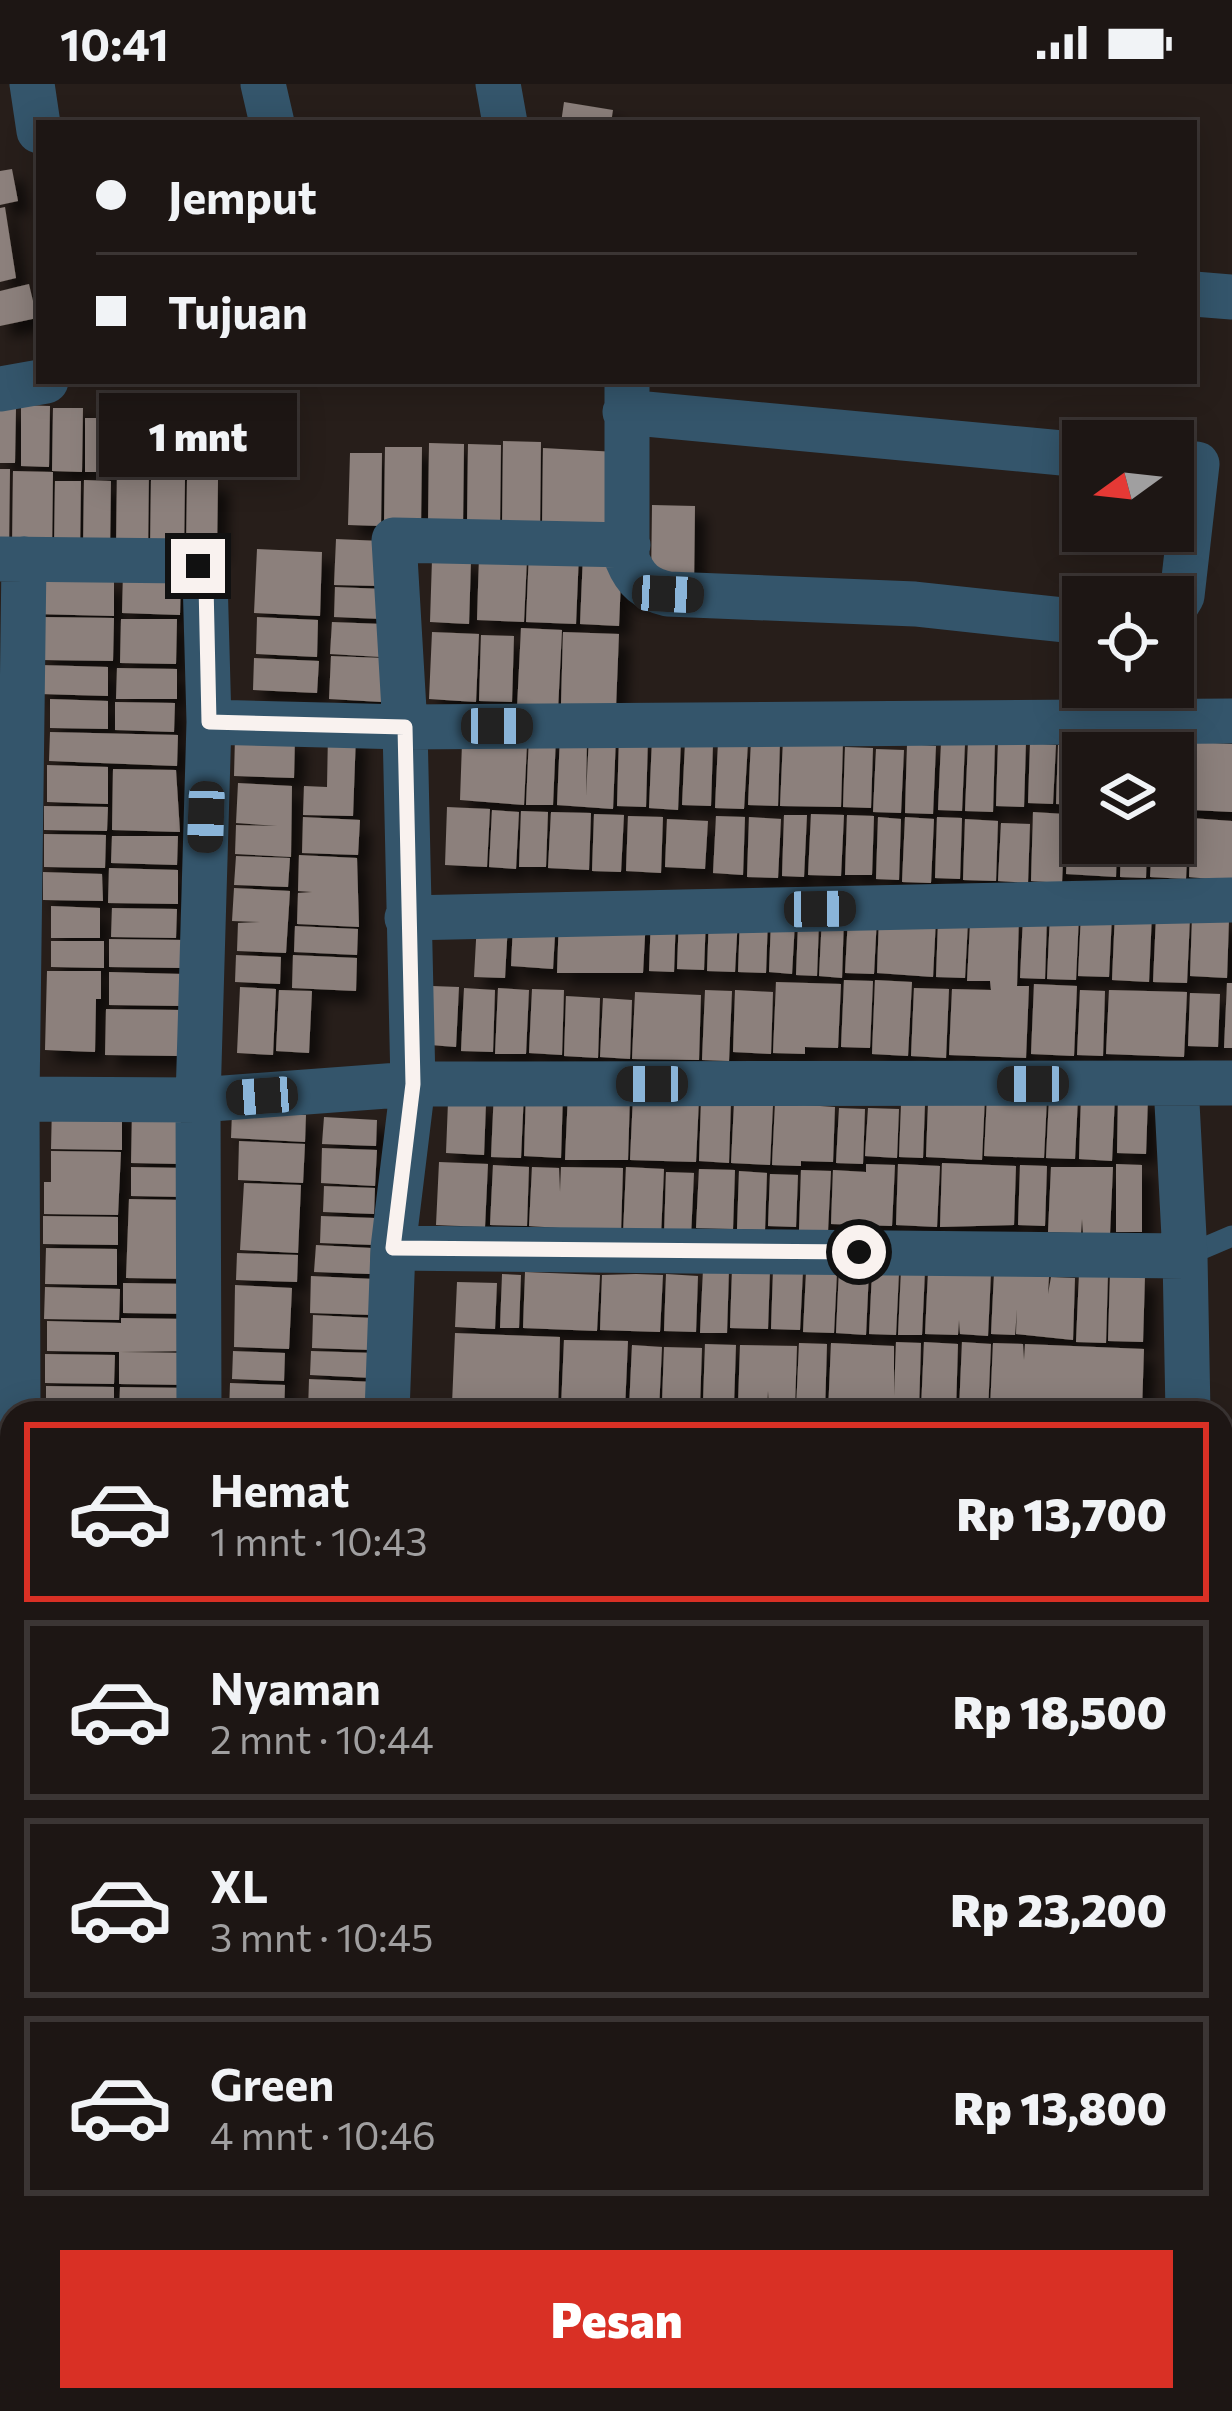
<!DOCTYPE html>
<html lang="id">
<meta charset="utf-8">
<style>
:root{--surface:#1d1614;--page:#2a2322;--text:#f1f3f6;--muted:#a09fa0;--line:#3b3534;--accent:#d93025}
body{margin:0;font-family:Commissioner,sans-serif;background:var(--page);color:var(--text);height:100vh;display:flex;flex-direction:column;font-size:45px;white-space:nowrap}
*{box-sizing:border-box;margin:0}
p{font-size:39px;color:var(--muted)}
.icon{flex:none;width:66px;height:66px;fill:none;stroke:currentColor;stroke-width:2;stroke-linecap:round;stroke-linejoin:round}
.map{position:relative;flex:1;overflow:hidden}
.drawer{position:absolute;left:0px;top:1317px;width:1233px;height:1011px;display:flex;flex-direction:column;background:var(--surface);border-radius:36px 36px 0 0;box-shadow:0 6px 30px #0003,0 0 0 3px var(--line)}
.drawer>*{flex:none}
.top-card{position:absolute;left:36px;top:36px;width:1161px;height:264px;border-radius:0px;box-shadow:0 6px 30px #0003,0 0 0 3px var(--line);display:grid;align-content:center;height:264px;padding:0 60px;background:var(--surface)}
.needle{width:78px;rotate:255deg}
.tools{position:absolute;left:1062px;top:336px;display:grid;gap:24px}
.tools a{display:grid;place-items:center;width:132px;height:132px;border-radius:0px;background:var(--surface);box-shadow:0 6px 30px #0003,0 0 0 3px var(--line);font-size:60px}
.end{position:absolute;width:54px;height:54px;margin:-27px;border:15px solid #f9f2ef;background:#111;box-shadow:0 0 0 6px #111}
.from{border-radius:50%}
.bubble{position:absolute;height:84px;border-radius:0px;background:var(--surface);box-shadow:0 6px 30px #0003,0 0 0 3px var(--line);font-size:39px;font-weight:800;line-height:84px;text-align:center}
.car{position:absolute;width:36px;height:72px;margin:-36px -18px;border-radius:15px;box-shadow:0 0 9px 3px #0007;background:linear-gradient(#222 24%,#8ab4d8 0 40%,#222 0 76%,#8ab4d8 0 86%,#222 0)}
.top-card b{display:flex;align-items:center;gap:42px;height:114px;font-size:45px}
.top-card b+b{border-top:3px solid var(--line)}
.top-card i{width:30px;height:30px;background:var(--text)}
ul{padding:21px 0 0;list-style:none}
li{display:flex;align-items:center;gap:36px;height:180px;margin:0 24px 18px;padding:0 36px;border:6px solid var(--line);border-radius:0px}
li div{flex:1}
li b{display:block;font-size:45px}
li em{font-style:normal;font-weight:800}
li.selected{border-color:var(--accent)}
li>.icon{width:108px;height:108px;stroke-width:1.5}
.primary-button{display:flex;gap:24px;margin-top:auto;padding:24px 60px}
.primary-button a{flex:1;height:138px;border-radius:0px;background:var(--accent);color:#fff;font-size:48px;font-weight:800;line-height:138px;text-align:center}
.status{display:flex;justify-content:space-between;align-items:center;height:84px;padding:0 60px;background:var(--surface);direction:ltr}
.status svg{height:33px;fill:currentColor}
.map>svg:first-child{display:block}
.building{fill:#8c807b;filter:url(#shadow)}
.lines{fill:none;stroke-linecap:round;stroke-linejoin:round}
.service{stroke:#34556b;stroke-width:21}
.minor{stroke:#34556b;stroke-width:45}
.route{stroke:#f9f2ef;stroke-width:15}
</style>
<div class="status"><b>10:41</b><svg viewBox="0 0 49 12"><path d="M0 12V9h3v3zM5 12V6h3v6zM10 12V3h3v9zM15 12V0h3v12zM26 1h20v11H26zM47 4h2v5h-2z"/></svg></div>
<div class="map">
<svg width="1232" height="2327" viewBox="0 0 1232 2327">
<defs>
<filter id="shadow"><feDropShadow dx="11" dy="11" stdDeviation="6" flood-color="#0009"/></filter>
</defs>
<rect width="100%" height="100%" fill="#271e1a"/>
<path class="building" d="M564,18L613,26L611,39H561Z
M12,85L18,117L0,121V87Z
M5,123L16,194L0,198V124Z
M29,200L37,234L0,242V207Z
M21,321L50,322L49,383L21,382Z
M0,324H16L15,379H0Z
M53,324H83L82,388L52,387Z
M158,333L204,334V390L158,389Z
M85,334H114L113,388H85Z
M115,334L150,335V379L115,378Z
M503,357L541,358L540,446H502Z
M429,359L464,360L463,442L428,441Z
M468,360L501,361L500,442L467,441Z
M385,363H422L421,442L384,441Z
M543,364L617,368L616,447L542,446Z
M350,369H382L381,442L348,441Z
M117,384L149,385L148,469L116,468Z
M0,385H10L9,467H0Z
M13,387L53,388L52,466L12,465Z
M151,395H185L184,469L150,468Z
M84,396L111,397L110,466H83Z
M187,396H218L217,468H186Z
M55,397H81L80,467L54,466Z
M652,421L695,422L694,500H651Z
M336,455L381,457L379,502L334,501Z
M257,465L322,468L320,532L254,529Z
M529,467L579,469L576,540L526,538Z
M583,471L622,472L619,542L580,540Z
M479,472L527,475L524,538L477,536Z
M432,475L471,477L469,540L430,538Z
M123,487L181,489L180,531L122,529Z
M35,496L114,497V532L34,530Z
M335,503L384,505L382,535L334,533Z
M43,533L114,534L113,577L42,576Z
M257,533L318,536L317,573L256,570Z
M121,535H177L176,580L120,579Z
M332,538L382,540L381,573L330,570Z
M521,544L562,546L558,626L517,624Z
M432,548L479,550L476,618L429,615Z
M563,548L619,550L616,623L561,620Z
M481,551L514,552L512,618L479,617Z
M331,572L383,574L382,618L329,615Z
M254,574L319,577L317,609L253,606Z
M41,581L108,583V612L40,610Z
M117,584L177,585V615H116Z
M50,615L108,617V645L50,644Z
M115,618L175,619L174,648L115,646Z
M50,648L178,651L177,682L49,677Z
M328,649L356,650L353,732L303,731L304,702L327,703Z
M529,652L556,653L553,721H526Z
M560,652L587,653L586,712L589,652L616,653L613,725L557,721Z
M235,653L295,654L294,694L234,692Z
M619,653L648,654L646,723L617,722Z
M652,655L681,657L678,726L649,724Z
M751,656L780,658L778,722L748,721Z
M783,656L843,658L841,723L780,722Z
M1158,656L1232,660V728L1173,725V669H1157Z
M968,657L995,658L993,728L965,727Z
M998,657L1026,658L1024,723L996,722Z
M718,658L748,659L744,725L715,724Z
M941,658L965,660L962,727L938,726Z
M462,659L527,661L524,721L460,716Z
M685,659L713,660L711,722L682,721Z
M1030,659L1056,661L1053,720L1028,719Z
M907,660L936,662L933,730L905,729Z
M1058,661L1085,662L1083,721L1056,720Z
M845,663L873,664L871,724L843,723Z
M876,665L904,666L901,729L873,728Z
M47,681L108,683V720L47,718Z
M113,685L176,686L180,748L112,746Z
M238,699L292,702L291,773L235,770L236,741L277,742L236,739Z
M44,722L108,723L107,747L44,746Z
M447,723L490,725L487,783L445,781Z
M492,726L519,728L516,785L489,783Z
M521,727L548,728L546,783H519Z
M551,728L591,729L589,786L548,784Z
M1033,728L1065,730L1062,799L1031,797Z
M1069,728L1083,729V759H1117L1116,793L1066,790Z
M1173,729L1189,730L1186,795L1150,793L1152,759H1173Z
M594,730L624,731L621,788L592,787Z
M811,730L844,731L841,792L808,791Z
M784,731H807L804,793L782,792Z
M847,731L874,732L872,791H845Z
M628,732L663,733L661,789L626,787Z
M716,732L745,733L743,791L713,789Z
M303,733L360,736L358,771L302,769Z
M749,733L781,735L778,794L747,793Z
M878,733L901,735L899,796L876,795Z
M905,733L934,735L931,799L902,798Z
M937,733L962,734L960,795L935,794Z
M1191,734L1232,737V797L1189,793Z
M667,735L708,737L705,785L665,783Z
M965,735L998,737L996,797L963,796Z
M1001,739L1030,740L1028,799L998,797Z
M44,750L106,751L105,784L44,783Z
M112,752H178L177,781L111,779Z
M1121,759H1147L1146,794L1120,793Z
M299,771L357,774L359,843L297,840L298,809L312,808L298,807Z
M236,772L290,774L288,803L234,801Z
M109,784L178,786V820L108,819Z
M43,788L102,790L103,817L43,816Z
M234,804L290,807L286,869L237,867L238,839L260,838L232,837Z
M51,822L100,824V854H51Z
M112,824L177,825L176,854L111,853Z
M1115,828L1152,829L1149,898L1112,896Z
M1050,830L1079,831L1076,896L1047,895Z
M1081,830L1112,832L1109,893L1078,892Z
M651,831L676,832L674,888L649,887Z
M679,831L706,832L704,886L677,885Z
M709,831L738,833L735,888L707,887Z
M740,832L768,834L766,889L738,888Z
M822,832L844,833L842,894L819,892Z
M1156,832L1190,834L1187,899L1153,898Z
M559,833L646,834L643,889H557Z
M848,833H877L874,890L845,889Z
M879,833L936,835L933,893L877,889Z
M1019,833L1017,902H1029L1026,974L949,971L952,905L991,906L990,897H967L970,840Z
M1023,833L1047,834L1045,895L1020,894Z
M556,834L553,885L511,882L513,841Z
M1192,834L1229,836L1227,894L1190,892Z
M771,837L795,838L792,890L769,888Z
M938,837L968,838L965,894L936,893Z
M477,838L508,839L505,894L474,893Z
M798,839H819L817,892L796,891Z
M295,842L358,845L357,871L294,868Z
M109,855L182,856V884L109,883Z
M51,857H104V884L51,883Z
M236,871L281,873L280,900L235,898Z
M293,871L357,874L356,907L292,904Z
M47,887H101V915H96L95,968L45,966Z
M109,888L182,890L181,922L109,921Z
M844,896L873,897L870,964L841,963Z
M875,896L912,898L908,972L872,970Z
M776,898L841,900L838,964L805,963V970L773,969Z
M1227,899H1232V964H1224Z
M1034,900L1077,902L1074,972L1031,970Z
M432,902L459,903L456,963L430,961Z
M240,903L276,905L273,971L237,969Z
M464,904L495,906L493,968L461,967Z
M498,904L529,906L526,970H495Z
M914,904L949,905L946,974L911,972Z
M532,905L564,906L562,971L529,969Z
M279,906L312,907L309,969L276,967Z
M705,906L732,907L729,977L702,976Z
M735,906L773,908L771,970L733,968Z
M1080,906L1105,907L1103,972L1077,971Z
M1109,906L1187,908L1184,973L1106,970Z
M635,908L701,911L699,976L632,975Z
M1190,909L1220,910L1218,963L1188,962Z
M566,912L600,914L598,974L564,972Z
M603,914L632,916L630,975L600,973Z
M106,925L179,926L178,972L105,971Z
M494,1006L524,1008L521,1074L491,1073Z
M526,1008L563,1009L561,1074L524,1072Z
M568,1009L630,1012L628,1076H565Z
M1081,1011L1115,1012L1112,1077L1079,1075Z
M633,1012L699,1015L696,1078L630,1076Z
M987,1012L1047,1015L1044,1074L984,1072Z
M1118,1012L1148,1014L1146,1070L1117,1069Z
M985,1013L982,1076L926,1073L928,1019Z
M1049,1013L1078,1014L1075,1075L1046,1074Z
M701,1016L731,1017L729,1079L699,1077Z
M448,1018L486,1020L484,1071L446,1069Z
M734,1019L773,1021L770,1081L731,1079Z
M775,1019L835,1023L833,1078L801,1077V1082L772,1081Z
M901,1020H925L923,1074L899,1073Z
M52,1021L122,1022V1066L51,1065Z
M839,1024L865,1025L863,1080L836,1079Z
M868,1024L899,1025L897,1074L865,1072Z
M232,1028L306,1031L305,1058L231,1054Z
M132,1030L181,1031L180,1080L131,1079Z
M324,1033L377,1036L376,1062L322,1060Z
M239,1057L305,1060L303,1099L238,1096Z
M322,1064L377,1066L375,1102L321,1099Z
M51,1067L121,1068L118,1131L44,1130V1098H51Z
M439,1078L488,1080L485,1143L436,1141Z
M942,1079L1016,1082L1014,1141L940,1143Z
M866,1080L895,1081L892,1142L831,1140L833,1086L866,1088Z
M898,1080L940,1082L937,1143L896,1141Z
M1116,1080L1142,1081V1148H1116Z
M493,1081L529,1083L527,1142L490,1141Z
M1020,1081L1047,1082L1045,1142L1018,1141Z
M131,1083L184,1084L183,1113L131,1112Z
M532,1083L559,1084L560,1108L561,1083L623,1084L621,1148L529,1142Z
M626,1083L664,1085L661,1151L623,1150Z
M1051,1083H1113L1110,1150L1083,1149L1082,1135L1081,1149L1048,1148Z
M699,1085L735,1086L733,1145L696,1144Z
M801,1086L831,1087L828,1147L799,1146Z
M739,1087L767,1089L765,1146L737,1145Z
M666,1088L694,1089L691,1152L664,1151Z
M770,1090L798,1091L796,1143L768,1142Z
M244,1099L301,1101L298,1169L240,1166Z
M324,1102L375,1104L374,1130L323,1128Z
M129,1115L183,1116L189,1195L126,1194Z
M43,1132L118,1133V1161L43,1160Z
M321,1132L374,1134V1161L320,1159Z
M316,1161L371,1164L370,1190L314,1188Z
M46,1164L117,1165V1201L45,1200Z
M237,1169L298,1171L297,1198L236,1196Z
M703,1185L729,1186L727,1249H700Z
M732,1185L770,1187L768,1245L730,1244Z
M839,1185L869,1187L866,1251L836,1249Z
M773,1186L803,1187L800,1246L771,1245Z
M901,1186L925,1187L922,1251H898Z
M525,1188L600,1191L597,1247L523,1244Z
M806,1188L837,1189L834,1249L803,1248Z
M872,1188L899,1189L896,1251L869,1250Z
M928,1188L991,1189L988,1252L960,1250L959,1236L958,1251L925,1250Z
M994,1189L1049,1193L1048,1210L1051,1193L1075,1194L1073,1256L1016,1250L1017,1225L1015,1251L991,1250Z
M1079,1189L1108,1190L1106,1259L1076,1258Z
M502,1190L521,1191L519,1244H500Z
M636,1190L663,1191L660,1248L600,1246L602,1191Z
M666,1190L698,1192L696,1248L664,1247Z
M1110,1190L1145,1192L1143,1258L1108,1257Z
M311,1192L374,1195L372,1231L310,1229Z
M457,1198L497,1199L495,1245L455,1243Z
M123,1199L190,1200V1230L123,1229Z
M235,1201L292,1204L289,1265L234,1263Z
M45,1203L120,1205L119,1236L44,1235Z
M313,1231L372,1234L371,1266L312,1264Z
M121,1234L187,1235L186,1267L120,1268L187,1269L186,1301L119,1300V1268L47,1267V1237L121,1239Z
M455,1249L560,1253L558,1323L452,1320Z
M564,1256L628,1257L625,1325L561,1323Z
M896,1258L921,1259L919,1325L860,1323V1329H828L831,1259L894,1262V1312Z
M924,1258L958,1260L956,1326L921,1325Z
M962,1258L991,1260L988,1328L959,1326Z
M799,1259L827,1260L825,1327L796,1326Z
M993,1259L1023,1260L1024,1276L1025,1260L1144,1265L1142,1325L1112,1324L1111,1329H1103L990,1325Z
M705,1260L736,1261L734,1320L703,1318Z
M632,1261L662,1263L659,1326L629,1325Z
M740,1261L797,1262L795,1322L769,1321L768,1307L767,1322L738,1320Z
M664,1263L702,1264L700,1321L662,1319Z
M233,1267L285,1269L284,1297L232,1295Z
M311,1267L374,1269L373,1294L310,1291Z
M45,1270L115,1271L114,1300L45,1299Z
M309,1295L375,1298L373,1329L308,1327Z
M230,1299L285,1301L284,1329H229Z
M46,1302L114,1303V1329H46Z
M120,1303L189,1304L188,1329H119Z
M1221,1436H1232V1504H1221Z
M0,1579H12V1611H0Z
M0,1613H12V1695H0Z
M1226,1624L1232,1625V1704H1221V1626Z
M0,1798H12V1890H0Z
M0,1897H12V1962H0Z
M0,2011H12V2052H0Z
M0,2056H12V2088H0Z
M1221,2139H1232V2194L1221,2195Z
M0,2157H12V2223H0Z
M0,2225H12V2257H0Z
M0,2261H12V2302H0Z
M1221,2305H1232V2327H1130V2316H1221Z
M45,2316H108V2327H45Z
M122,2316H189V2327H122Z
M249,2316H313V2327H249Z
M317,2316H369V2327H317Z
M469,2316H534V2323H469Z
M600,2316H650V2327H600Z
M674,2316H727V2327H674Z
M786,2316H850V2327H786Z
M852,2316H906V2327H852Z
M1005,2316H1072V2327H1005Z"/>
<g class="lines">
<path class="service" d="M1185,1172L1232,1152"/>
<path class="minor" d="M32,0L39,47
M263,0L272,39
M498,0L505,39
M1194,210L1232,213
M627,297V475C636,497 646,505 668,510L915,520L1083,538
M0,305L46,297
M625,328L1083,371
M0,475L188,477L198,482L205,493L209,638L198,1016L199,1329
M1173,527L1182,512L1197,380
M209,638L405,643L1232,637
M407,834L1232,816
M1176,1000L1185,1172L1188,1329
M17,1015L198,1016L413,1000L1232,999
M393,1164L1185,1172
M18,1329L17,1015L24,475
M387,1329L393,1164L413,1000L405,643L394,456L628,461
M1221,1361L1232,1362
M0,1505L12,1502
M1221,1539L1232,1540
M0,1717H12
M1221,1722H1232
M1221,1776H1232
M0,1779H12
M0,1990L12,1991
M1221,2287H1232
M213,2316V2327
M383,2316V2327
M571,2316V2327
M757,2316V2327
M921,2316L922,2327
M39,2327V2316
M1111,2327V2316"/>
</g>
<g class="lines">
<path class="route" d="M198,482L206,500L209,638L405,643L413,1000L393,1164L859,1168"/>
</g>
</svg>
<div class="tools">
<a><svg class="needle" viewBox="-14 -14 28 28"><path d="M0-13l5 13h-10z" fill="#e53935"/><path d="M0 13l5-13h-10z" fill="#a09fa0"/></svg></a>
<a><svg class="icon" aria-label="locate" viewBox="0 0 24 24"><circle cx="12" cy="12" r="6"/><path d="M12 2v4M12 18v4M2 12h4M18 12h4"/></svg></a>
<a><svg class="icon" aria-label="layers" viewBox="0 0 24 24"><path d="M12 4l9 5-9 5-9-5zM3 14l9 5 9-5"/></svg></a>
</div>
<i class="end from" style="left:859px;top:1168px"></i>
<i class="end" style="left:198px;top:482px"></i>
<div class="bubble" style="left:99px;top:309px;width:198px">1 mnt</div>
<i class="car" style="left:668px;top:510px;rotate:93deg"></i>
<i class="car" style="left:497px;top:642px;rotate:90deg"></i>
<i class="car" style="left:206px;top:733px;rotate:182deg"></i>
<i class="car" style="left:820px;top:825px;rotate:89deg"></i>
<i class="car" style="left:652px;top:1000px;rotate:270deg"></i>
<i class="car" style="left:1033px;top:1000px;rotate:270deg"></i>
<i class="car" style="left:262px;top:1012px;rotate:266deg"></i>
<div class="top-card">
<b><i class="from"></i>Jemput</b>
<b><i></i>Tujuan</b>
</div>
<section class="drawer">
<ul>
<li class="selected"><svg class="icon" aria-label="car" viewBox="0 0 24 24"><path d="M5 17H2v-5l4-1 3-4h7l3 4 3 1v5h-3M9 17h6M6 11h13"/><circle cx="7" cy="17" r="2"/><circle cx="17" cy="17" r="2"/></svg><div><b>Hemat</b><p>1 mnt · 10:43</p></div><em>Rp 13,700</em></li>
<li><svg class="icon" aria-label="car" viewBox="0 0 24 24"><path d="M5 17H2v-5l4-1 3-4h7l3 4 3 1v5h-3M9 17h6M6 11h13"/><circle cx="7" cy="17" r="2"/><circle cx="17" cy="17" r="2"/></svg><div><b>Nyaman</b><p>2 mnt · 10:44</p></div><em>Rp 18,500</em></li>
<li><svg class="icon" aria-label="car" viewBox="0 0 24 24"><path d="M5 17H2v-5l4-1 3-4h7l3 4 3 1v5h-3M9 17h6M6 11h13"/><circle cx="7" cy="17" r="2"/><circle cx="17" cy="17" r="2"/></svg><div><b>XL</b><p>3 mnt · 10:45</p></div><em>Rp 23,200</em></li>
<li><svg class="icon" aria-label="car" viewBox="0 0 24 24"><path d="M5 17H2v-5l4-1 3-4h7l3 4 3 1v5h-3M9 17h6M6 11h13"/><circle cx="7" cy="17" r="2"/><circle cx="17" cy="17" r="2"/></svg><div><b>Green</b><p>4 mnt · 10:46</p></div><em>Rp 13,800</em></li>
</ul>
<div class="primary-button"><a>Pesan</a></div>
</section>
</div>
